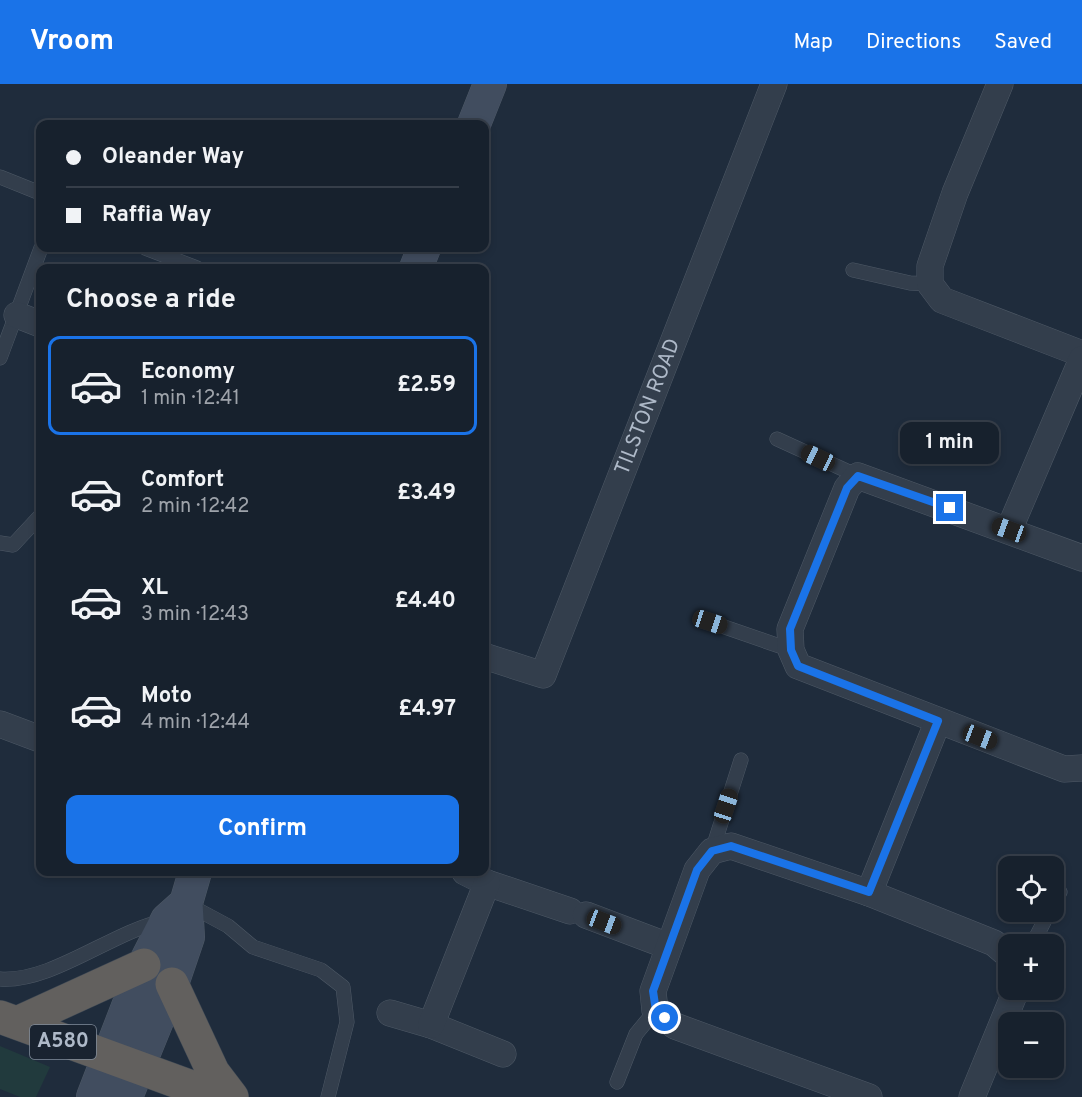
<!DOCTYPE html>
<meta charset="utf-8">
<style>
:root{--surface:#17212d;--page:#202935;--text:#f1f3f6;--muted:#9ea3aa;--line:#363e49;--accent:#1a73e8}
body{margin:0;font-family:Overpass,sans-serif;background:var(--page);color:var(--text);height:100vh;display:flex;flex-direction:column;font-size:22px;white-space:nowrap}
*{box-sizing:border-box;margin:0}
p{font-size:20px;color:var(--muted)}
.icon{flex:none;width:33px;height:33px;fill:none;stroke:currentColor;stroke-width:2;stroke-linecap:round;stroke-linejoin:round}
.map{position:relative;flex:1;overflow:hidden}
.side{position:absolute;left:36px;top:180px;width:453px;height:612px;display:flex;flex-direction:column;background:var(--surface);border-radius:12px;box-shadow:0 3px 9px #0003,0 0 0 2px var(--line)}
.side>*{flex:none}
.banner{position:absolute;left:36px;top:36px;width:453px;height:132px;border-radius:12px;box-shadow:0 3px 9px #0003,0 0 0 2px var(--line);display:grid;align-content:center;height:132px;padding:0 30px;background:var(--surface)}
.tools{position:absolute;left:998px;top:772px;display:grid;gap:12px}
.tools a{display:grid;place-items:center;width:66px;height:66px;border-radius:12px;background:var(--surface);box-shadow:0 3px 9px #0003,0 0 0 2px var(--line);font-size:30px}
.end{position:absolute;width:27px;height:27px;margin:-14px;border:8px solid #1a73e8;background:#fff;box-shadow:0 0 0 3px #fff}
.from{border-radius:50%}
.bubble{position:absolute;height:42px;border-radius:12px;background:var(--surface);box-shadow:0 3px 9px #0003,0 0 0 2px var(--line);font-size:20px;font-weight:700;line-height:42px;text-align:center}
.car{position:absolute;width:18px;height:36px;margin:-18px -9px;border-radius:8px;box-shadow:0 0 4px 2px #0007;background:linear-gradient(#222 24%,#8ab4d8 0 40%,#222 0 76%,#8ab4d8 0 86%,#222 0)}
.banner b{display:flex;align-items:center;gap:21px;height:57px;font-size:22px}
.banner b+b{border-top:2px solid var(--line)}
.banner i{width:15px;height:15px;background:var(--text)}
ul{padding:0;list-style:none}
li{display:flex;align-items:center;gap:18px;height:99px;margin:0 12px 9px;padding:0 18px;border:3px solid transparent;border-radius:12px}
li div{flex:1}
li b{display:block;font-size:22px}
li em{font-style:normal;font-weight:700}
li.on{border-color:var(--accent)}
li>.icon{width:54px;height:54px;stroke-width:1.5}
h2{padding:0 30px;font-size:27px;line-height:72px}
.action{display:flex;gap:12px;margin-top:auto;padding:12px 30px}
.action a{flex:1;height:69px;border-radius:12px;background:var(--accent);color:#fff;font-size:24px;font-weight:700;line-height:69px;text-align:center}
header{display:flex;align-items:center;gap:36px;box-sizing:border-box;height:84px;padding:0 30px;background:var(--accent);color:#fff}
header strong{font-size:28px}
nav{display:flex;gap:33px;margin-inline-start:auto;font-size:21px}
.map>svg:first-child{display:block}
.green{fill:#213a3d}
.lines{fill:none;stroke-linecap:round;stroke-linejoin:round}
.service-casing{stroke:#4e5966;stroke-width:15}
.minor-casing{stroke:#4e5966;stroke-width:27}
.secondary-casing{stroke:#4e5966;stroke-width:34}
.trunk-casing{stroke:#3b4653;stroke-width:34}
.service{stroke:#333e4c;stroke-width:14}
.minor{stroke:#333e4c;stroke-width:26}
.secondary{stroke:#414d5f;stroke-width:33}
.trunk{stroke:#62605e;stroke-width:33}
.route{stroke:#1a73e8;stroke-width:8}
.labels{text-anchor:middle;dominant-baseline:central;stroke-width:4.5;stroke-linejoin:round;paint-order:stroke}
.shield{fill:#192330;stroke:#818c9a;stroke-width:1.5}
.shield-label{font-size:20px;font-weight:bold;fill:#aeb9c8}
.street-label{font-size:21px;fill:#aeb9c8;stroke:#192330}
</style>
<header>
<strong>Vroom</strong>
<nav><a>Map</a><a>Directions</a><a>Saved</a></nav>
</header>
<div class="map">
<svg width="1082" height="1013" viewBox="0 0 1082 1013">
<rect width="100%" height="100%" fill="#1f2c3c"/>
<path class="green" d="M0,962L50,983L36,1013H20L0,1005Z"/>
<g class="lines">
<g class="service-casing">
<path id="service" d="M0,93L40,109
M145,164L197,184
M853,186L910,199L930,200
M0,274L41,164
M777,355L858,392
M0,459L13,461L40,432
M710,538L791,566
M712,767L741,676
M187,820L228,842L253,863L321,886L343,903L347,938L328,1013
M1053,820L1060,808
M1032,861L1049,828
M0,895C51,899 112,848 163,837
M617,998L636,950L655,927"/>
</g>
<g class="minor-casing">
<g id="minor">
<path d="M1000,0L955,109L930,182V200L942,216L1082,270"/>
<path d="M17,231L40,240"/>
<path d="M1009,446L1082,275"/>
<path d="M1082,474L858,392L847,404L790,545L791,566L798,582L1064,685L1082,684"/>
<path id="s1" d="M484,572L543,591L774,0"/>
<path d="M0,640L40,655"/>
<path d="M465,788L487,799L570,827"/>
<path d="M869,809L938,637"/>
<path d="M586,831L668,862"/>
<path d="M390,929L431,941L503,970"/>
<path d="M431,941L487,799"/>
<path d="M869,1013L675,942L655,927L653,907L697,786L712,767L731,762L869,809L994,859L1008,871"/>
<path d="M972,1013L1014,911V906"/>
</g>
</g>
<g class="secondary-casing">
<path id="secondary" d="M474,40L490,0
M416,184L424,164
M93,1013L144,881L167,836L186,819
M126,1013L172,900L188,853L186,819L195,788"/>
</g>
<g class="trunk-casing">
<path id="trunk" d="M172,900L213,988L232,1013
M0,933L219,1013
M17,939L144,881"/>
</g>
<use href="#service" class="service"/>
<use href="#minor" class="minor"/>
<use href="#secondary" class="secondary"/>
<use href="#trunk" class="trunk"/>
</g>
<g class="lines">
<path class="route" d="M665,934L656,927L653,907L697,786L712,767L731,762L869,808L938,637L798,582L791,566L790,545L847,404L858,392L950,424"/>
</g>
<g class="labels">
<rect class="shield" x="30" y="941" width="66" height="34" rx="4.5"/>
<g class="shield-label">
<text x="63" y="958">A580</text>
</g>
<g class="street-label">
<text stroke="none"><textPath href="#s1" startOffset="350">TILSTON ROAD</textPath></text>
</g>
</g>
</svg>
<div class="tools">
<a><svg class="icon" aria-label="locate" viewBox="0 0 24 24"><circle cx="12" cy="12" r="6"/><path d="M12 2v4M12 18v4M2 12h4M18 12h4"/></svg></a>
<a>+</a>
<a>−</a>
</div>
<i class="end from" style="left:665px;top:934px"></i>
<i class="end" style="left:950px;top:424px"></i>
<div class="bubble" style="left:900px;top:338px;width:99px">1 min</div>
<i class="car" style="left:818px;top:374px;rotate:295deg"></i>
<i class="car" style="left:1009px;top:446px;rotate:290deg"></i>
<i class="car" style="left:710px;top:538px;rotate:108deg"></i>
<i class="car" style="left:980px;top:653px;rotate:111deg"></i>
<i class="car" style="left:726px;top:722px;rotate:18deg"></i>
<i class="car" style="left:604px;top:838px;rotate:111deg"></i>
<div class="banner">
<b><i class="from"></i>Oleander Way</b>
<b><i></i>Raffia Way</b>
</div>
<section class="side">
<h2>Choose a ride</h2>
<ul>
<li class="on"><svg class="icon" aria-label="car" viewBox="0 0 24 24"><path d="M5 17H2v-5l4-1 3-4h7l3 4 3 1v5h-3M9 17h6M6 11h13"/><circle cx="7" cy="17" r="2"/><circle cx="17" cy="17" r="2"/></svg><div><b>Economy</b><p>1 min · 12:41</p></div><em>£2.59</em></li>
<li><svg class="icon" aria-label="car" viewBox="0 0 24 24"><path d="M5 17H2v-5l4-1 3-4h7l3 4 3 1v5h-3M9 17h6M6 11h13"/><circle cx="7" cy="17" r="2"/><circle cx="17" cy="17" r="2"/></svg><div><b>Comfort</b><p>2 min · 12:42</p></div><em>£3.49</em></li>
<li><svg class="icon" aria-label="car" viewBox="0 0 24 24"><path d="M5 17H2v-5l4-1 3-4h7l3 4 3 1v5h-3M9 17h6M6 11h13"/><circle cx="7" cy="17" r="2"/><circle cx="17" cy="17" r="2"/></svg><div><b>XL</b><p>3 min · 12:43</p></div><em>£4.40</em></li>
<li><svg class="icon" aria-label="car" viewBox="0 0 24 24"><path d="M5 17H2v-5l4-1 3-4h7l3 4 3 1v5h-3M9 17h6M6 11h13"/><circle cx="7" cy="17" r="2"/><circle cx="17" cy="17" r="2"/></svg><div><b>Moto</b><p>4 min · 12:44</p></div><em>£4.97</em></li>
</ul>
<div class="action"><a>Confirm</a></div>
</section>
</div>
